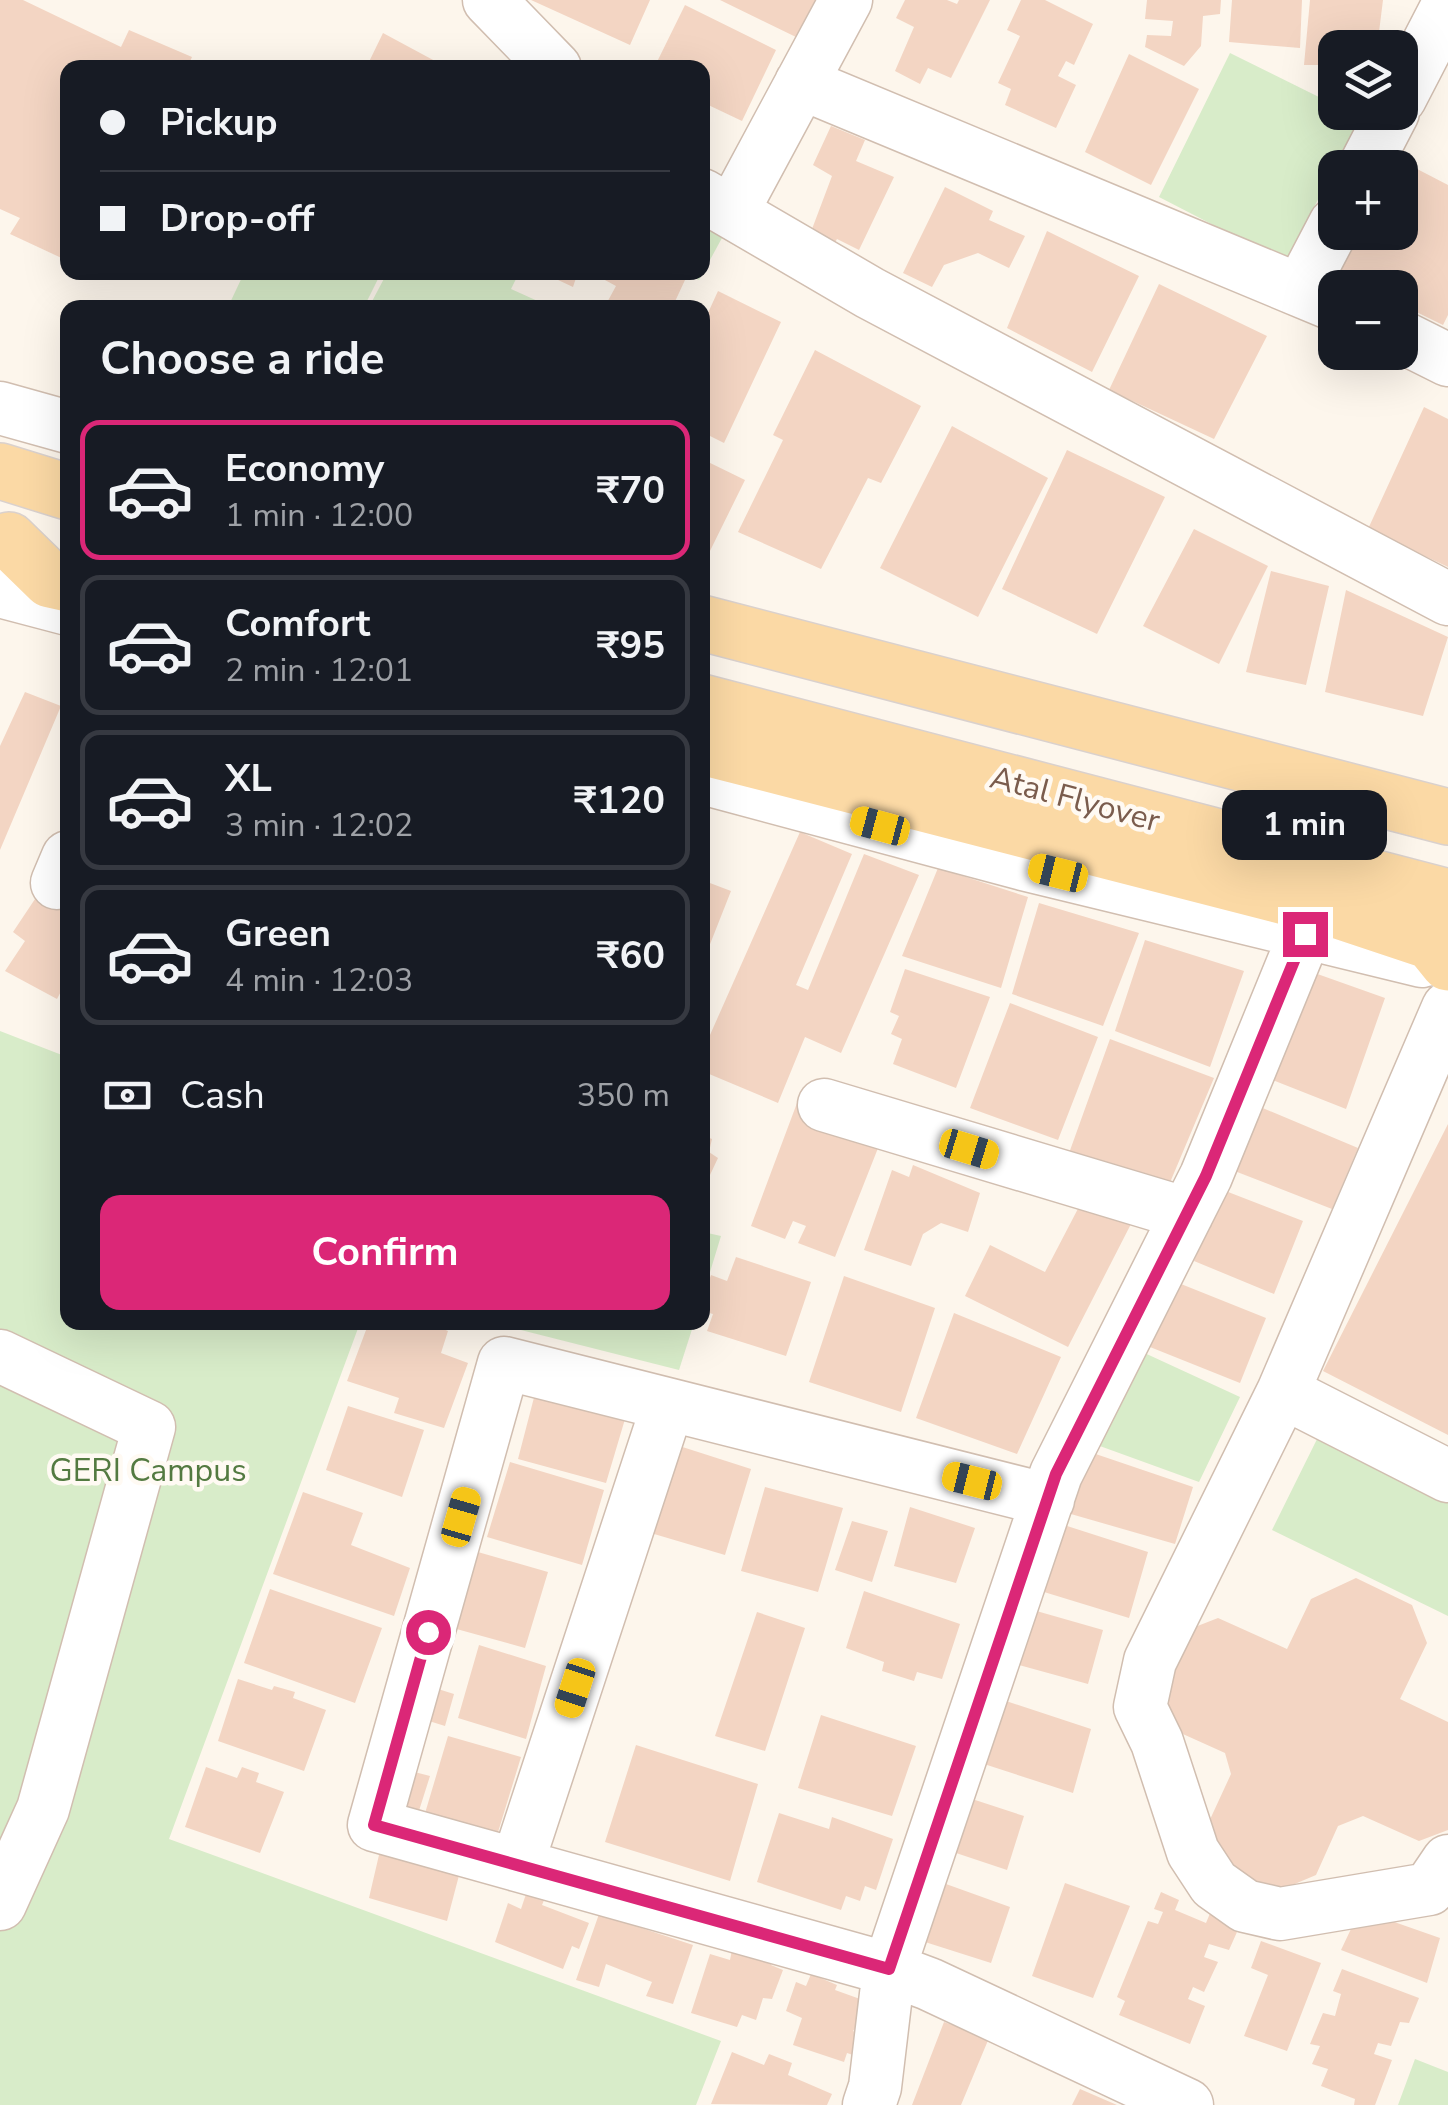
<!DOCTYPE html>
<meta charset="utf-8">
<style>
:root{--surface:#171b24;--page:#20242c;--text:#f1f3f6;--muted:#9ea1a6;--line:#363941;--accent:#db2777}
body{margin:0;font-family:"Nunito Sans",sans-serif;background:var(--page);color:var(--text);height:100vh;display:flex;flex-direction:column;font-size:38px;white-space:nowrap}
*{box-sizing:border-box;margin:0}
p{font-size:32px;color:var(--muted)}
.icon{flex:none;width:55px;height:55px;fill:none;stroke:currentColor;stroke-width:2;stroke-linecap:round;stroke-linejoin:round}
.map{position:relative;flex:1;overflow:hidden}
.panel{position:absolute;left:60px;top:300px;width:650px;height:1030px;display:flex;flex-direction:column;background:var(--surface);border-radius:20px;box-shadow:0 10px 40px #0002}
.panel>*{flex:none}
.guide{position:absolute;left:60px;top:60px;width:650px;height:220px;border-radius:20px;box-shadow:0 10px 40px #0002;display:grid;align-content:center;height:220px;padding:0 40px;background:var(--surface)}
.tools{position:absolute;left:1318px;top:30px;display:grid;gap:20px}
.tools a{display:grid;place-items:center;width:100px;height:100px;border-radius:20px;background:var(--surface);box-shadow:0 10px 40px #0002;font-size:50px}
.end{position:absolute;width:45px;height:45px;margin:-22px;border:12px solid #db2777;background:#fff;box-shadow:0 0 0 5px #fff}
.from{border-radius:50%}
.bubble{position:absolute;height:70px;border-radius:20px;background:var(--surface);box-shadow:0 10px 40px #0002;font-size:32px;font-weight:700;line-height:70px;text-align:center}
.car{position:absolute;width:30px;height:60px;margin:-30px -15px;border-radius:12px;box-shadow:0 0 8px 2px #0007;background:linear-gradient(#f5c518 24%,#345 0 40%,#f5c518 0 76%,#345 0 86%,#f5c518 0)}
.guide b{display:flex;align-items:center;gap:35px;height:95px;font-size:38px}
.guide b+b{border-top:2px solid var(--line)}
.guide i{width:25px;height:25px;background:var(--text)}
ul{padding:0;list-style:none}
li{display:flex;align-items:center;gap:30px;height:140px;margin:0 20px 15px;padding:0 20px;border:5px solid var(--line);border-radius:20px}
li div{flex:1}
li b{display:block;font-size:38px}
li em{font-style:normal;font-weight:700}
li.selected{border-color:var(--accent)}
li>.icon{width:90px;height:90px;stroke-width:1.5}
h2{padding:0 40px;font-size:45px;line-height:120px}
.pay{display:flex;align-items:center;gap:25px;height:110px;padding:0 40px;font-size:38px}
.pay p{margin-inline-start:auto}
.action{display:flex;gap:20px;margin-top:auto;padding:20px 40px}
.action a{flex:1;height:115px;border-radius:20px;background:var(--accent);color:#fff;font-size:40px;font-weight:700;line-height:115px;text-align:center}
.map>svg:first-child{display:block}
.green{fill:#d8ecc9}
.building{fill:#f3d5c3}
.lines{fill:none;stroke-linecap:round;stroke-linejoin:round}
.minor-casing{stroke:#d1beb0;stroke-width:55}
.major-casing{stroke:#dad1cd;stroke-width:58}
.minor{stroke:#fff;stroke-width:52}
.major{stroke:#fbd9a5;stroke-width:55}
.route{stroke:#db2777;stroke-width:12}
.labels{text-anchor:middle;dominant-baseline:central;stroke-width:9;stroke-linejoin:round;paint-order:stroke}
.street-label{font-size:32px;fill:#7a5c4d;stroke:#fffaf3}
.park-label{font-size:32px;fill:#537a41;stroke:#fffaf3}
</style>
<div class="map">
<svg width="1448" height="2105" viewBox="0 0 1448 2105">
<rect width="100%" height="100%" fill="#fdf6ec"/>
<path class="green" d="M1230,53L1335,105V112L1361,118L1285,262L1159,197Z
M703,211L728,227L699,280L685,273L702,272Z
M244,273V272L381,273L364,307H228Z
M387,273H519L511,289L551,307H369Z
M0,1031L67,1057L68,1322L360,1323L169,1839L721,2041L696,2105H0Z
M703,1232L721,1236L703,1295L702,1232Z
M493,1323H694L679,1370Z
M1138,1350L1240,1397L1199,1482L1086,1441Z
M1324,1425L1448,1488V1616L1272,1530Z
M1415,2059L1448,2072V2105H1398Z"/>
<path class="building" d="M0,0H23L121,47L129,30L192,57L187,68H68V261L10,234L20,218L0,209Z
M531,0H650L630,45Z
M720,0H816L798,38Z
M905,0H947L957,4L959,0H990L951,78L928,68L920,84L895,71L914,27L896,18Z
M1021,0H1045L1093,24L1074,65L1066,61L1058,76L1076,85L1056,128L1005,105L1011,89L998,83L1020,36L1007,30Z
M1147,0H1221L1220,14L1203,16L1201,46L1184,66L1145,47L1147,35L1171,36L1173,21L1145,19Z
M1232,0H1302L1300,48L1229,42Z
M1310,0H1383L1377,48H1335V65H1304Z
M685,5L776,50L742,121L702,102V68H654Z
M383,33L448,68H366Z
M1129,54L1199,89L1151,185L1085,152Z
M831,126L865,140L856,161L894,177L859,250L837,239L832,248L809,237L832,176L813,165Z
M1394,157L1448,185V315L1443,325L1400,304V288H1365L1333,272L1354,232H1400V168H1388Z
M945,187L993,211L989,220L1025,236L1009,268L978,253L944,265L932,287L903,273Z
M1047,231L1139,276L1092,372L1007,328Z
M541,272H578L573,287Z
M590,272H673L685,280L672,308H604L616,286Z
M1159,284L1267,336L1214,439L1109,390Z
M718,291L781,322L724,443L702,432V326Z
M815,350L921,406L881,483L868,478L821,569L738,532L783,440L773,435Z
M1424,407L1448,419V567L1368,529Z
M952,426L1048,478L978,617L880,568Z
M1067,450L1165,497L1097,634L1002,589Z
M702,459L745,480L708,555L702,554Z
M1194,529L1268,566L1219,664L1143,626Z
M1271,571L1329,586L1306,685L1246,672Z
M1346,590L1448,637L1423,716L1325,692Z
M25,692L61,706L0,850V746Z
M800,832L852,854L796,985L808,990L864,854L919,875L841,1053L805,1037L778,1103L702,1071V1053Z
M938,868L1028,897L1001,988L902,956Z
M49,878L68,889V978L57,999L5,971L25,941L13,932Z
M702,880L731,891L703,962H702Z
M1039,903L1139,933L1103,1026L1012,994Z
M1145,940L1244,971L1210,1067L1115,1031Z
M905,969L990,997L956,1088L893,1064L902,1039L891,1034L899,1016L890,1012Z
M1309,971L1385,998L1346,1109L1270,1079Z
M1010,1003L1098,1037L1058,1140L970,1108Z
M1110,1039L1214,1078L1166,1192L1068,1156Z
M797,1103L882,1138L835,1257L798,1243L806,1226L793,1221L785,1239L751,1226Z
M1258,1106L1358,1148L1332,1209L1232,1170Z
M1448,1124V1435L1323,1371Z
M702,1135L712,1139L709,1152L718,1158L702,1192Z
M913,1165L980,1193L968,1232L941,1223L923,1234L911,1266L864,1250L892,1170L909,1177Z
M1223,1190L1303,1221L1274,1294L1194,1261Z
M1082,1201L1131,1224L1068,1347L965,1296L990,1245L1045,1272Z
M736,1257L811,1282L786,1356L707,1331L713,1314L702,1311V1300L711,1275L727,1281Z
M844,1276L935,1308L901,1412L809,1382Z
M1176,1282L1266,1318L1240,1383L1150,1347Z
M954,1313L1061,1357L1017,1454L916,1418Z
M369,1322H427L448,1331L441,1353L468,1363L444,1428L394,1413L399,1398L347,1381Z
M537,1386L628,1409L606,1483L518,1459Z
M348,1406L424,1430L402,1497L326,1470Z
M670,1443L751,1469L725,1555L644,1531Z
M1078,1448L1193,1487L1175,1544L1057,1510Z
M510,1462L604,1490L582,1565L487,1537Z
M765,1487L843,1508L818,1592L741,1571Z
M303,1492L363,1513L351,1545L410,1568L394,1616L273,1574Z
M910,1507L975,1528L956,1583L894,1566Z
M852,1521L888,1531L872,1582L835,1570Z
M1064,1525L1148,1552L1129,1618L1044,1592Z
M464,1548L548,1572L525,1648L442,1625Z
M1356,1578L1412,1605L1427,1643L1400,1699L1448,1722V1830L1419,1841L1363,1816L1338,1826L1316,1875L1278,1891L1223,1866L1207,1826L1231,1774L1225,1753L1174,1730L1156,1682L1177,1634L1218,1618L1287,1649L1311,1599Z
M270,1589L382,1628L355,1703L244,1663Z
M864,1591L960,1624L942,1679L917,1672L914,1681L882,1671L884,1662L846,1648Z
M1033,1610L1103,1630L1088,1684L1019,1665Z
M757,1612L805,1628L765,1751L715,1736Z
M479,1645L546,1666L526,1739L458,1718Z
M238,1679L272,1690L274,1686L295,1692L293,1698L326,1710L304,1771L218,1741Z
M422,1684L454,1694L445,1726L413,1716Z
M1003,1700L1091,1729L1073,1793L984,1764Z
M821,1715L916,1746L892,1816L798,1788Z
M448,1736L521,1757L495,1842L423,1820Z
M636,1745L758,1784L730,1881L605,1842Z
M206,1767L237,1778L242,1767L259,1773L256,1782L284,1792L260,1853L185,1827Z
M399,1768L430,1776L417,1817L388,1810Z
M969,1798L1024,1816L1007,1870L956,1853Z
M779,1813L829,1829L832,1817L893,1839L876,1890L865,1886L860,1901L846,1896L841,1910L757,1882Z
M382,1842L462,1864L447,1921L369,1898Z
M1065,1883L1130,1906L1093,1998L1032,1976Z
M946,1884L1010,1907L991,1963L925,1942Z
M527,1891L545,1898L542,1905L589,1923L579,1949L572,1946L563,1969L495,1942L508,1903L521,1909Z
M1161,1892L1179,1900L1175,1910L1206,1923L1211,1911L1241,1923L1229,1950L1209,1944L1204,1957L1218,1962L1204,1992L1193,1987L1188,1999L1205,2006L1190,2044L1119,2015L1125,2001L1117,1997L1148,1921L1158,1924L1163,1912L1154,1909Z
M1360,1910L1440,1938L1427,1983L1341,1950Z
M599,1914L693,1945L673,2004L646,1996L652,1982L606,1964L599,1987L576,1980Z
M1261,1941L1321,1963L1287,2051L1244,2036L1268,1975L1251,1968Z
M733,1945L773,1959L771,1965L783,1970L772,1999L763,1998L756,2020L742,2015L737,2027L691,2013L710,1954L730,1960Z
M1342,1969L1419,1998L1409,2023L1400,2022L1391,2046L1378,2043L1374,2054L1392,2060L1375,2105H1354L1355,2099L1321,2086L1328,2069L1312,2064L1320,2046L1310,2044L1323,2013L1335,2016L1341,1994L1333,1991Z
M811,1974L837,1985L835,1990L874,2004L853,2031L863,2036L856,2056L847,2053L844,2062L793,2045L802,2018L786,2011L796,1982L806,1986Z
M944,2022L989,2038L961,2105H912Z
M732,2052L764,2065L769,2054L792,2063L788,2075L832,2094L827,2105L711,2104Z
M1080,2089L1117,2105H1072Z"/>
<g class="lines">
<g class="minor-casing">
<path id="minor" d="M489,0L555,68
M801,83L1335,305
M1400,98L1448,5
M1364,168L1393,112
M702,195L870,293L1448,599
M732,212L846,0
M1301,289L1335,224
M1400,336L1448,360
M0,408L68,427
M0,591L68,609
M702,778L1023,864L1422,961
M57,883L68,857
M1448,1008L1283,1392L1150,1661L1140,1707L1157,1742L1193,1852L1214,1884L1245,1906L1280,1914L1429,1889L1448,1861
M824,1105L1187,1214
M0,1356L149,1427L43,1809L0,1904
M1283,1392L1448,1476
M1048,1500L504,1363L374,1825L889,1969L929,1984L1187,2105
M517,1865L668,1405
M869,2105L875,2087L889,1969L1056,1474L1206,1176L1305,934"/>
</g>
<g class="major-casing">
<path id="major" d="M0,471L68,492
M9,540L50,580L68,584
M702,623L1448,817
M702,702L1448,897
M702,747L1332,909L1431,942L1448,963"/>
</g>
<use href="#minor" class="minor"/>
<use href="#major" class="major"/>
</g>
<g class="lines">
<path class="route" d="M428,1632L374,1825L889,1969L1056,1474L1206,1176L1305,934"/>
</g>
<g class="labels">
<g class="street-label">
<text transform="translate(1075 799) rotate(15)">Atal Flyover</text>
</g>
<g class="park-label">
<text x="148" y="1470">GERI Campus</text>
</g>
</g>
</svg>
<div class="tools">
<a><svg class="icon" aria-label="layers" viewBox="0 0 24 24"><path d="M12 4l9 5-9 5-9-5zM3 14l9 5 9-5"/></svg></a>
<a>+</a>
<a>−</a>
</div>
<i class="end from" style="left:428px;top:1632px"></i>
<i class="end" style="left:1305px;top:934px"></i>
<div class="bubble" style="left:1222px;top:790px;width:165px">1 min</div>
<i class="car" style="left:880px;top:826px;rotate:285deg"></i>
<i class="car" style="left:1058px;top:873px;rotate:284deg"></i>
<i class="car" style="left:969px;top:1149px;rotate:107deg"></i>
<i class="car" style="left:972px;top:1481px;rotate:284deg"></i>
<i class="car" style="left:461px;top:1517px;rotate:16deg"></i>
<i class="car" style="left:575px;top:1688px;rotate:198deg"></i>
<div class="guide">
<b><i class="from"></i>Pickup</b>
<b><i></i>Drop-off</b>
</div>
<section class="panel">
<h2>Choose a ride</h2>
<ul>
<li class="selected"><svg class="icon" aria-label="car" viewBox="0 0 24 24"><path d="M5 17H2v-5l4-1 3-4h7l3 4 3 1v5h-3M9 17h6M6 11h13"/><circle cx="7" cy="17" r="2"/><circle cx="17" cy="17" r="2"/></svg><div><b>Economy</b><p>1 min · 12:00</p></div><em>₹70</em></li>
<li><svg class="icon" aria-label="car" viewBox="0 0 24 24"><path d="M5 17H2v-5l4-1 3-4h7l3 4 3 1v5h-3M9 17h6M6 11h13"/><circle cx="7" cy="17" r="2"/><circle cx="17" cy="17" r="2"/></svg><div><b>Comfort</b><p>2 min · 12:01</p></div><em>₹95</em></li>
<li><svg class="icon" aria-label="car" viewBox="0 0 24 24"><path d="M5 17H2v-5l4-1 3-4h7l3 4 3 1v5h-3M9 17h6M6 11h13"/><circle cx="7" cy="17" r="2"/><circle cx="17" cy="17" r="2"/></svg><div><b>XL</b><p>3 min · 12:02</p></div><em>₹120</em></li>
<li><svg class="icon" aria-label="car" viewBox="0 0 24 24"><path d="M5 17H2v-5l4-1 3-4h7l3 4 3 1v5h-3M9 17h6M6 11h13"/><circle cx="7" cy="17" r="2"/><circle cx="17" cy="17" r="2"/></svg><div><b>Green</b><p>4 min · 12:03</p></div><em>₹60</em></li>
</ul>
<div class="pay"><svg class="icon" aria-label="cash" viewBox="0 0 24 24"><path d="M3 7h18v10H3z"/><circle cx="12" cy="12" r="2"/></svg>Cash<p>350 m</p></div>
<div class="action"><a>Confirm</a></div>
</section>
</div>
